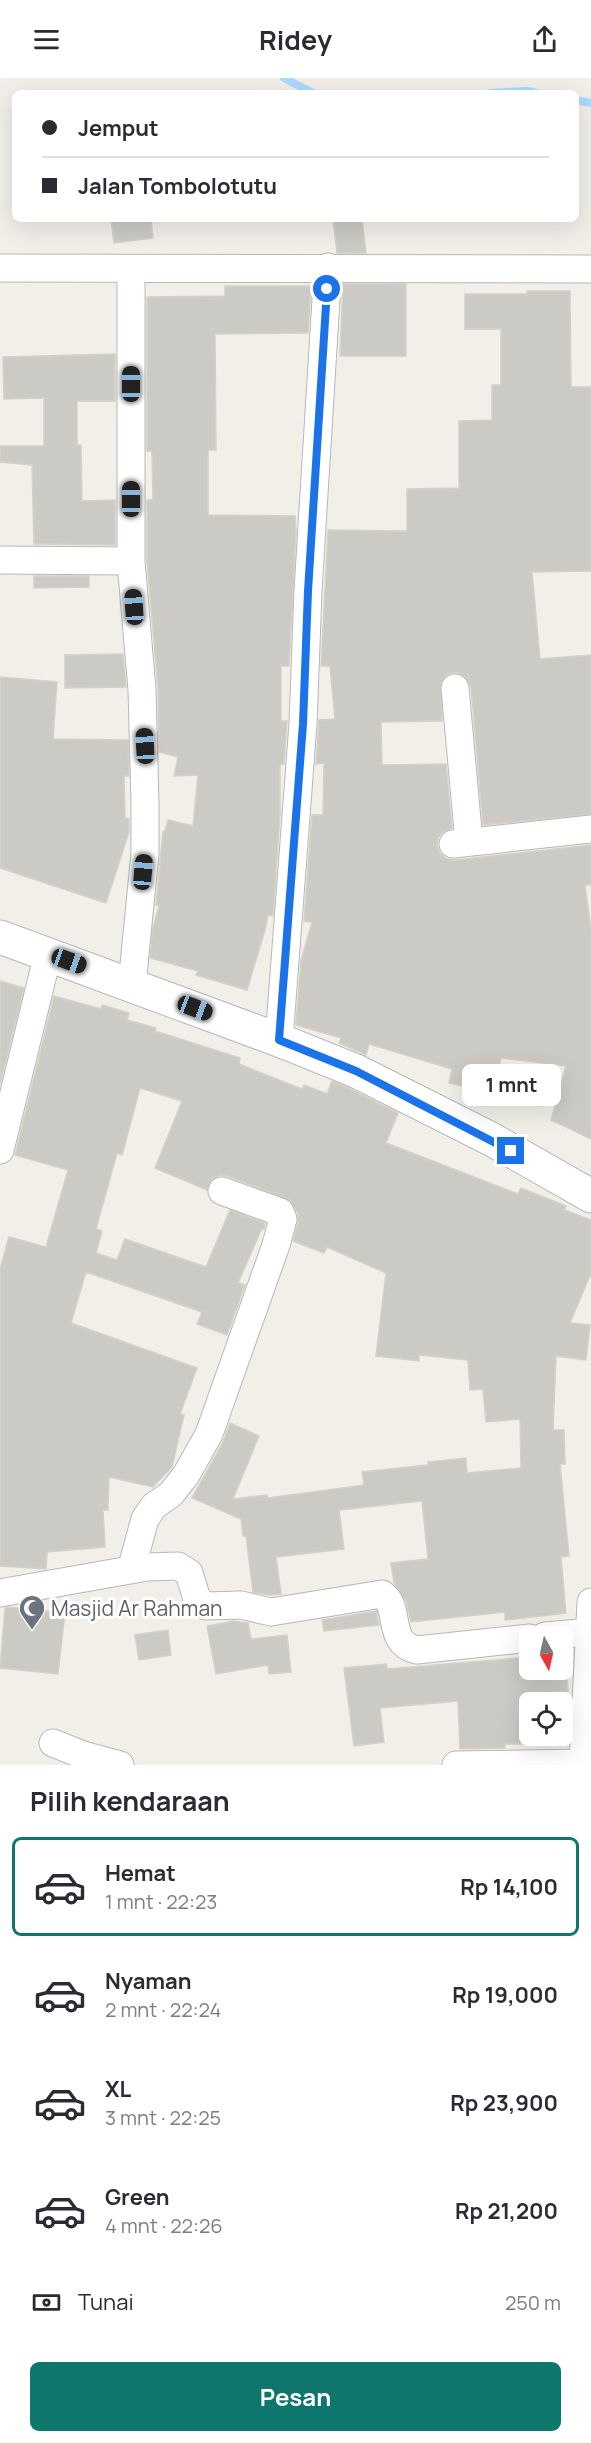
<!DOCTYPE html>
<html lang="id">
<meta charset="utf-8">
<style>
:root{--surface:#fff;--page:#f7f7f7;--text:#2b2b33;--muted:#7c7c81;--line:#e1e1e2;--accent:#0f766e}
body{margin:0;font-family:Manrope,sans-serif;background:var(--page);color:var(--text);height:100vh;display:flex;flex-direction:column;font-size:22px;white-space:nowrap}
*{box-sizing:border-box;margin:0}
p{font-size:20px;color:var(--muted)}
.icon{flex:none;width:33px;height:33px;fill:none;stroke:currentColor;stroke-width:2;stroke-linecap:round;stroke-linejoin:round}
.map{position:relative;height:1687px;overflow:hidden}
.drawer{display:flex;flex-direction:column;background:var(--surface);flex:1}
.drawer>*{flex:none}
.top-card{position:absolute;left:12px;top:12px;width:567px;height:132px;border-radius:9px;box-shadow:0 6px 24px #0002;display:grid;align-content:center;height:132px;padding:0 30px;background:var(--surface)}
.needle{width:39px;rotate:172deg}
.tools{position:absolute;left:519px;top:1548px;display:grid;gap:12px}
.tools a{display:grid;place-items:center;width:54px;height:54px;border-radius:9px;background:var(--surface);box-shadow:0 6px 24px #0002;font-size:30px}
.end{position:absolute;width:27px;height:27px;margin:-14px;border:8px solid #1a73e8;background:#fff;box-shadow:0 0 0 3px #fff}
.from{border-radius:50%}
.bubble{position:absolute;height:42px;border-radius:9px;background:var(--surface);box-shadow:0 6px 24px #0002;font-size:20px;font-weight:700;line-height:42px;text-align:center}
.car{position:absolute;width:18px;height:36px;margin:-18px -9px;border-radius:8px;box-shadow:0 0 4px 2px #0007;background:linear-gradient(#222 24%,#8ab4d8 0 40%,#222 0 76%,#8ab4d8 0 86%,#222 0)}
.top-card b{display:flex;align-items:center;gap:21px;height:57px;font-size:22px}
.top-card b+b{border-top:2px solid var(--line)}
.top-card i{width:15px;height:15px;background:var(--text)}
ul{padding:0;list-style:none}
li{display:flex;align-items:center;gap:18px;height:99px;margin:0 12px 9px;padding:0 18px;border:3px solid transparent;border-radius:9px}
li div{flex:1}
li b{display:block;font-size:22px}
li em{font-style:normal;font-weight:700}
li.selected{border-color:var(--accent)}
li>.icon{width:54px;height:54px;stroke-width:1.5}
h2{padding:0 30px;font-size:27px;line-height:72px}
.pay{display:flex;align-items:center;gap:15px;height:66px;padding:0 30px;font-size:22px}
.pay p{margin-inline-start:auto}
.cta{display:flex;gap:12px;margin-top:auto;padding:12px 30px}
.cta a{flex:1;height:69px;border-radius:9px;background:var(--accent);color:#fff;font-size:24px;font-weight:700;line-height:69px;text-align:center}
header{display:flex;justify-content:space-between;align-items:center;height:78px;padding:0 30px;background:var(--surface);font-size:27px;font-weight:700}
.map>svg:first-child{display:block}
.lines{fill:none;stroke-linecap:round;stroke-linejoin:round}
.stream{stroke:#aadaff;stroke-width:8}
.building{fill:#cccac5;stroke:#d6d1c6;stroke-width:1.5}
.street-casing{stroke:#b5b8bc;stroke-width:29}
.secondary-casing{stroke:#b6babf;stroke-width:35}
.street{stroke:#fff;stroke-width:27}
.secondary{stroke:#fff;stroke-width:33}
.route{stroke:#1a73e8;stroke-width:8}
.labels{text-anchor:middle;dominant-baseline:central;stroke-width:6;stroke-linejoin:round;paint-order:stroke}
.worship-label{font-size:21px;fill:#5b616d;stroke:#fff;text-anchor:start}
</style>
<header><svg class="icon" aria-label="menu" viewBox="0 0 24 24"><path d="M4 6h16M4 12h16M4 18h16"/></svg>Ridey<svg class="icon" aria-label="share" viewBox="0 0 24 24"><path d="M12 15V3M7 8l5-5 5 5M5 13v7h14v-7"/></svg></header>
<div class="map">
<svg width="591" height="1687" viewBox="0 0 591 1687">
<rect width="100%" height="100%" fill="#f1efe8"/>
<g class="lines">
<path class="stream" d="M284,0L313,15
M491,15L527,13L536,15
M576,22L591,25"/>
</g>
<path class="building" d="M111,141H151L153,160L114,165Z
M333,141H362L366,175H337Z
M343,206H406V278H340Z
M225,208H311L308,255L215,256L216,372H208V437L295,438L296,453L289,588H281V643H287L284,686H280V735L273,838L268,837L265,852L247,912L196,897L198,893L150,880L153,850L159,828L156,827L163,753H165L168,742L193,748L198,697L174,698L178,679L159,674L158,611L147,482V422H153L152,373H147V219L225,218Z
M527,213H570L571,309H591V493L532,494L540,581L591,577V736L483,747L471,609L467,600L461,596L454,594L446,597L441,604L442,643L381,644L382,687L446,686L452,750L443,754L438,760L437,767L440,775L447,781L455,782L591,767V807H585L591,852V1061L551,1042L566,988L501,980L493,1015L449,1005L452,991L369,966L366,977L339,965L341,960L296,947L301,883L312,844L304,843L312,737H323L324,685L316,686L319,642L335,641L330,588H321L328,452L407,453V411L459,410V343L492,342V307H501V251H465V216H527Z
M115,276V323H77V367H81L82,423L115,422V467L34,466L32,387L0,384V368H44V320L4,321L3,279Z
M34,498H89V509L34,510Z
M123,576L126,609L65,610V577Z
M0,599L57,604L53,661L128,662L129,698H124L125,740L129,741V754L106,825L0,790Z
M0,903L24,910L0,1006Z
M54,918L101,931L102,927L129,935L127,942L156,950L155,953L240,980L239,986L302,1011L304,1007L327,1016L332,1003L348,1010L398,1035L386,1065L518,1116L521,1110L566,1128L565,1132L591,1142V1195L570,1245L590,1247L586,1282L556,1278L553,1352H564L565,1386H560L569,1478L561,1479L566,1535L505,1542V1534L411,1544L406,1523L394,1505L391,1485L428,1481L422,1423L339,1432L344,1471L276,1479L281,1516L269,1517L253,1514L246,1458H243L241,1441L192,1420L223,1364L230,1345L259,1358L233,1421L267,1417L268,1420L364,1407L362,1394L428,1387V1384L466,1380L467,1395L521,1390L520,1341L486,1344L483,1311L470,1312L468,1282L419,1277V1283L376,1278L386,1195L327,1169L324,1175L293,1163L298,1145V1136L290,1122L227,1098L220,1097L212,1101L207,1112L155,1090L182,1023L140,1010L122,1077L117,1075L96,1151L102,1153L96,1175L117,1182L125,1161L206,1189L230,1132L265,1145L264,1151L262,1150L238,1205L245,1207L227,1257L197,1246L202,1234L86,1194L71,1245L197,1290L180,1336L184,1337L172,1389L153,1409L109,1399L108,1432H103L105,1469L47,1474L46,1491L0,1488V1191L9,1159L46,1169L68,1092L15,1077Z
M9,1529L65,1535L58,1596L0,1590L5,1530Z
M376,1533L379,1547L324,1553L322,1542Z
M233,1543L248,1545L251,1561L287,1557L291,1594L269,1596L268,1587L216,1596L207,1548Z
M168,1552L171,1577L139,1582L135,1557Z
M562,1577H565L568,1613L530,1616V1666H505V1670L460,1671L458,1623L380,1630L384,1664L354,1668L344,1590L386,1586L387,1591L530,1579V1592H562Z"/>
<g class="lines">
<g class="street-casing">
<path id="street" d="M0,190L591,191
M131,192V483L142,612L145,725V775L132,907
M0,482L131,483
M455,610L469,764
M453,766L591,751
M279,962L303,646L308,513L328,189
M0,1072L48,876
M131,1492L145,1441L154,1428L171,1416L186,1397L209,1356L276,1167L283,1141L280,1134L222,1113
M0,1515L147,1489L178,1488L189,1495L197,1521L206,1528L241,1527L271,1534L382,1516C402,1529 385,1565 417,1572L530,1560
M545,1558L591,1554
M53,1665L83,1677L120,1687
M456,1687L583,1685
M583,1687L591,1524"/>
</g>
<g class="secondary-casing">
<path id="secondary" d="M0,859L279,962L356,993L491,1061L591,1118"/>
</g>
<use href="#street" class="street"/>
<use href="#secondary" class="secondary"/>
</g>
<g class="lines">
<path class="route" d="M327,211L308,513L303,646L279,962L356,993L511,1073"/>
</g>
<defs>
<g id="mosque-pin" transform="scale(1.35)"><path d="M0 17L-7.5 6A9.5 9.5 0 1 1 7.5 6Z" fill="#6b7280" stroke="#fff"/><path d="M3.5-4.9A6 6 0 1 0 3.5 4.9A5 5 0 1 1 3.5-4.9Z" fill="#fff"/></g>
</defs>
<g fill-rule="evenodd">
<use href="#mosque-pin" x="32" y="1530"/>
</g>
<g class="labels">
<g class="worship-label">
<text x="51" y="1530">Masjid Ar Rahman</text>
</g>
</g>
</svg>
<div class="tools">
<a><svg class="needle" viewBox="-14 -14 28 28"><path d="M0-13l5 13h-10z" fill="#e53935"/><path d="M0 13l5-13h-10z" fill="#7c7c81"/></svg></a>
<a><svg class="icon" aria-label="locate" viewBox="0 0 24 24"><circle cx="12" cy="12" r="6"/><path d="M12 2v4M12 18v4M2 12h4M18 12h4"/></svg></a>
</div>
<i class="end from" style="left:327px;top:211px"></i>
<i class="end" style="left:511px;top:1073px"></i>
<div class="bubble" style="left:462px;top:986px;width:99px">1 mnt</div>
<i class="car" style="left:131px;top:306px;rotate:0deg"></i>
<i class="car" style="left:131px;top:421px;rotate:0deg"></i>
<i class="car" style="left:134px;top:529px;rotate:356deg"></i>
<i class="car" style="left:145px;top:668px;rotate:357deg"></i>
<i class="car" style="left:143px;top:794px;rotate:5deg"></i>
<i class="car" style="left:69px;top:883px;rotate:110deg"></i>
<i class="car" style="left:195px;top:930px;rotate:111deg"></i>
<div class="top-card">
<b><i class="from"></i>Jemput</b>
<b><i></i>Jalan Tombolotutu</b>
</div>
</div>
<section class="drawer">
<h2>Pilih kendaraan</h2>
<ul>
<li class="selected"><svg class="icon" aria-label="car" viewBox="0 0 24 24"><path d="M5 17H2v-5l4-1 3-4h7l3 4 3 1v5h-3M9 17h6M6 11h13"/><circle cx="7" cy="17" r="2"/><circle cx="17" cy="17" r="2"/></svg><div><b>Hemat</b><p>1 mnt · 22:23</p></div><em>Rp 14,100</em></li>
<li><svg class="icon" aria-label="car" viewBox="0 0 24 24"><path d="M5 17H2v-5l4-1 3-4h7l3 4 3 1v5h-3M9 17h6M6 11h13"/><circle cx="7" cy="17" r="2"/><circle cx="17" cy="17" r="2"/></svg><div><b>Nyaman</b><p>2 mnt · 22:24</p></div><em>Rp 19,000</em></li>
<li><svg class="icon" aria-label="car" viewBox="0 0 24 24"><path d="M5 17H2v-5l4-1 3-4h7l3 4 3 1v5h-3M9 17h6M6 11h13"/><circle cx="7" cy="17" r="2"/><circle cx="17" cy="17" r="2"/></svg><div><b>XL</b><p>3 mnt · 22:25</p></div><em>Rp 23,900</em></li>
<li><svg class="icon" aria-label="car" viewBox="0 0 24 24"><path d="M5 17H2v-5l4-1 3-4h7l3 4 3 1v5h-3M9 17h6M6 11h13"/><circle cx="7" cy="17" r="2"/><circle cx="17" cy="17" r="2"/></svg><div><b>Green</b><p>4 mnt · 22:26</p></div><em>Rp 21,200</em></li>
</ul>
<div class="pay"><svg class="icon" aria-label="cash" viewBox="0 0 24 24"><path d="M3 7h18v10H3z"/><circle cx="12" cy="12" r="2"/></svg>Tunai<p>250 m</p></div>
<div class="cta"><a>Pesan</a></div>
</section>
